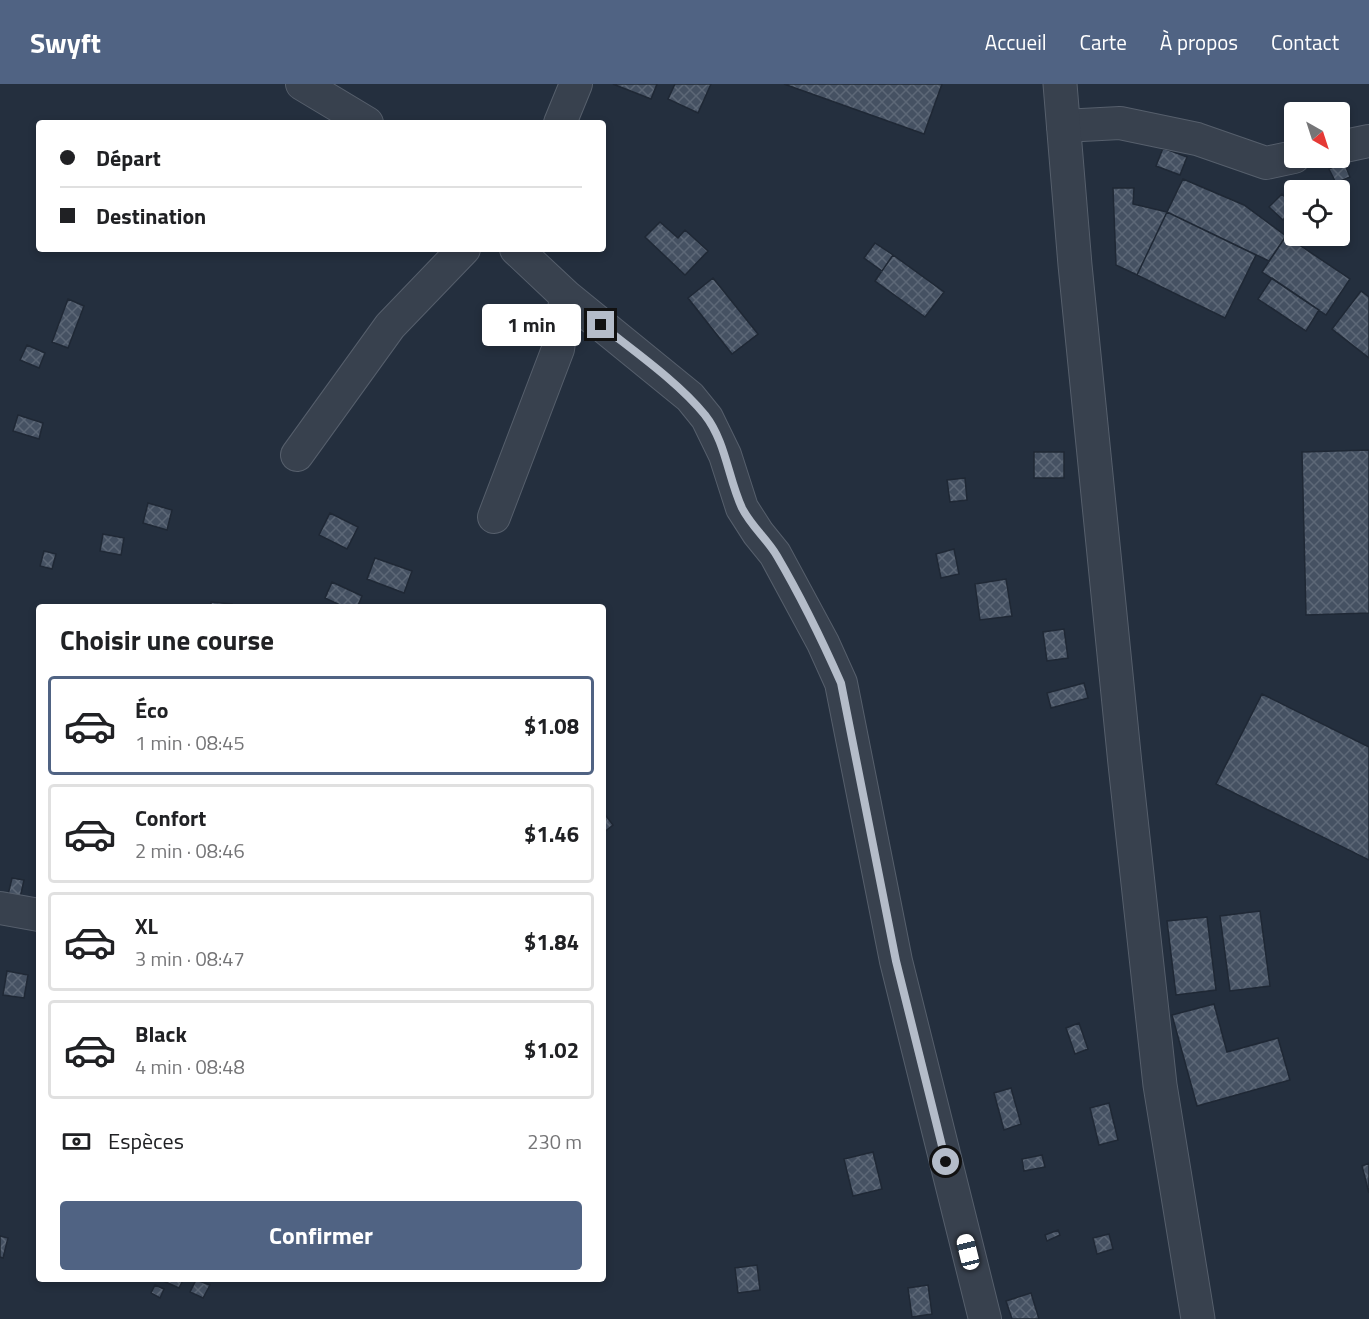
<!DOCTYPE html>
<html lang="fr">
<meta charset="utf-8">
<style>
:root{--surface:#fff;--page:#f6f6f6;--text:#202124;--muted:#757577;--line:#e0e0e0;--accent:#506383}
body{margin:0;font-family:"Titillium Web",sans-serif;background:var(--page);color:var(--text);height:100vh;display:flex;flex-direction:column;font-size:22px;white-space:nowrap}
*{box-sizing:border-box;margin:0}
p{font-size:20px;color:var(--muted)}
.icon{flex:none;width:33px;height:33px;fill:none;stroke:currentColor;stroke-width:2;stroke-linecap:round;stroke-linejoin:round}
.map{position:relative;flex:1;overflow:hidden}
.sheet{position:absolute;left:36px;top:520px;width:570px;height:678px;display:flex;flex-direction:column;background:var(--surface);border-radius:6px;box-shadow:0 3px 9px #0003}
.sheet>*{flex:none}
.top-card{position:absolute;left:36px;top:36px;width:570px;height:132px;border-radius:6px;box-shadow:0 3px 9px #0003;display:grid;align-content:center;height:132px;padding:0 24px;background:var(--surface)}
.needle{width:39px;rotate:141deg}
.buttons{position:absolute;left:1284px;top:18px;display:grid;gap:12px}
.buttons a{display:grid;place-items:center;width:66px;height:66px;border-radius:6px;background:var(--surface);box-shadow:0 3px 9px #0003;font-size:30px}
.end{position:absolute;width:27px;height:27px;margin:-14px;border:8px solid #b4bcc9;background:#111;box-shadow:0 0 0 3px #111}
.from{border-radius:50%}
.bubble{position:absolute;height:42px;border-radius:6px;background:var(--surface);box-shadow:0 3px 9px #0003;font-size:20px;font-weight:700;line-height:42px;text-align:center}
.car{position:absolute;width:18px;height:36px;margin:-18px -9px;border-radius:8px;box-shadow:0 0 4px 2px #0007;background:linear-gradient(#fff 24%,#345 0 40%,#fff 0 76%,#345 0 86%,#fff 0)}
.top-card b{display:flex;align-items:center;gap:21px;height:57px;font-size:22px}
.top-card b+b{border-top:2px solid var(--line)}
.top-card i{width:15px;height:15px;background:var(--text)}
ul{padding:0;list-style:none}
li{display:flex;align-items:center;gap:18px;height:99px;margin:0 12px 9px;padding:0 12px;border:3px solid var(--line);border-radius:6px}
li div{flex:1}
li b{display:block;font-size:22px}
li em{font-style:normal;font-weight:700}
li.active{border-color:var(--accent)}
li>.icon{width:54px;height:54px;stroke-width:1.5}
h2{padding:0 24px;font-size:27px;line-height:72px}
.pay{display:flex;align-items:center;gap:15px;height:66px;padding:0 24px;font-size:22px}
.pay p{margin-inline-start:auto}
.cta{display:flex;gap:12px;margin-top:auto;padding:12px 24px}
.cta a{flex:1;height:69px;border-radius:6px;background:var(--accent);color:#fff;font-size:24px;font-weight:700;line-height:69px;text-align:center}
header{display:flex;align-items:center;gap:36px;box-sizing:border-box;height:84px;padding:0 30px;background:var(--accent);color:#fff}
header strong{font-size:28px}
nav{display:flex;gap:33px;margin-inline-start:auto;font-size:21px}
.map>svg:first-child{display:block}
.building{fill:url(#building-cross-hatch);stroke:#1f2835;stroke-width:1.5}
.lines{fill:none;stroke-linecap:round;stroke-linejoin:round}
.minor-casing{stroke:#565f6c;stroke-width:34}
.tertiary-casing{stroke:#565f6c;stroke-width:35}
.minor{stroke:#38414e;stroke-width:32}
.tertiary{stroke:#38414e;stroke-width:33}
.route{stroke:#b4bcc9;stroke-width:8}
</style>
<header>
<strong>Swyft</strong>
<nav><a>Accueil</a><a>Carte</a><a>À propos</a><a>Contact</a></nav>
</header>
<div class="map">
<svg width="1369" height="1235" viewBox="0 0 1369 1235">
<defs>
<pattern id="building-cross-hatch" width="8" height="8" patternUnits="userSpaceOnUse" patternTransform="scale(1.5)"><rect width="8" height="8" fill="#455162"/><path d="M0 0l8 8M0 8l8-8" fill="none" stroke="#5d6877"/></pattern>
</defs>
<rect width="100%" height="100%" fill="#242f3e"/>
<path class="building" d="M613,0H657L651,15Z
M675,0H711L698,29L668,15Z
M784,0H942L924,50Z
M1163,64L1187,73L1180,91L1156,82Z
M1344,78L1350,93L1336,99L1329,85Z
M1183,95L1244,121L1286,152L1269,177L1167,128Z
M1113,104H1134L1133,120L1167,128L1137,191L1116,181Z
M1282,110L1294,122V124L1283,136L1269,123Z
M1167,128L1256,171L1225,234L1137,191Z
M660,138L678,154L685,146L708,167L685,191L645,153Z
M1286,152L1350,195L1326,231L1262,188Z
M875,159L893,171L882,187L864,174Z
M893,171L944,208L925,233L875,197Z
M713,194L758,250L732,270L688,214Z
M1272,194L1319,226L1306,247L1258,215Z
M1361,207L1369,213V274L1332,245Z
M68,215L84,222L68,264L52,258Z
M27,261L45,269L39,284L20,276Z
M18,331L43,339L39,355L13,347Z
M1369,366V529L1306,531L1302,368Z
M1034,368H1064V394H1034Z
M965,394L967,416L950,418L947,396Z
M148,419L172,426L167,446L143,439Z
M330,429L358,443L347,465L319,451Z
M103,450L124,454L121,471L100,467Z
M954,465L959,490L941,494L936,470Z
M44,467L56,470L52,485L40,482Z
M375,474L412,487L404,509L367,495Z
M1006,495L1012,532L980,536L975,500Z
M332,498L362,512L357,524H346L325,514Z
M211,518L232,520L231,524H211Z
M1064,545L1068,574L1047,577L1043,548Z
M1084,599L1088,614L1051,624L1047,609Z
M1262,610L1369,663V776L1216,700Z
M603,728L613,741L603,749Z
M12,794L24,796L20,814L8,811Z
M1260,827L1270,902L1230,907L1220,832Z
M1207,833L1216,906L1176,911L1167,837Z
M7,887L28,891L24,914L3,911Z
M1214,920L1227,968L1278,954L1290,996L1197,1022L1172,931Z
M1079,939L1088,965L1075,970L1066,944Z
M1011,1004L1021,1040L1004,1046L994,1009Z
M1109,1019L1118,1056L1099,1061L1090,1024Z
M873,1068L882,1105L853,1112L844,1075Z
M1042,1071L1045,1083L1024,1087L1022,1075Z
M1369,1079V1109L1362,1082Z
M1058,1146L1060,1151L1047,1157L1045,1151Z
M1109,1150L1113,1165L1097,1170L1093,1154Z
M0,1152L8,1154L3,1174L0,1173Z
M757,1181L760,1206L738,1209L735,1184Z
M161,1196H183L179,1204Z
M196,1196L210,1201L203,1214L190,1208Z
M155,1201L164,1205L160,1214L151,1209Z
M928,1201L932,1230L912,1233L908,1204Z
M1031,1209L1039,1235H1012L1006,1217Z"/>
<g class="lines">
<g class="minor-casing">
<path id="minor" d="M302,0L367,39
M560,39L576,0
M1063,42L1120,39L1197,55L1266,79L1294,73
M1340,63L1369,57
M516,165L566,212L690,313L707,334L725,371L742,424L758,449L775,470L823,559L841,599L896,877L985,1235
M297,371L390,242L464,165
M494,433L558,265L566,212
M0,824L39,831"/>
</g>
<g class="tertiary-casing">
<path id="tertiary" d="M1060,0L1075,181L1125,680L1160,1001L1198,1235"/>
</g>
<use href="#minor" class="minor"/>
<use href="#tertiary" class="tertiary"/>
</g>
<g class="lines">
<path class="route" d="M601,241C635,268 678,298 705,331C726,358 728,394 742,424C751,442 767,455 777,472C801,513 822,556 841,599L896,877L946,1078"/>
</g>
</svg>
<div class="buttons">
<a><svg class="needle" viewBox="-14 -14 28 28"><path d="M0-13l5 13h-10z" fill="#e53935"/><path d="M0 13l5-13h-10z" fill="#757577"/></svg></a>
<a><svg class="icon" aria-label="locate" viewBox="0 0 24 24"><circle cx="12" cy="12" r="6"/><path d="M12 2v4M12 18v4M2 12h4M18 12h4"/></svg></a>
</div>
<i class="end from" style="left:946px;top:1078px"></i>
<i class="end" style="left:601px;top:241px"></i>
<div class="bubble" style="left:482px;top:220px;width:99px">1 min</div>
<i class="car" style="left:968px;top:1168px;rotate:346deg"></i>
<div class="top-card">
<b><i class="from"></i>Départ</b>
<b><i></i>Destination</b>
</div>
<section class="sheet">
<h2>Choisir une course</h2>
<ul>
<li class="active"><svg class="icon" aria-label="car" viewBox="0 0 24 24"><path d="M5 17H2v-5l4-1 3-4h7l3 4 3 1v5h-3M9 17h6M6 11h13"/><circle cx="7" cy="17" r="2"/><circle cx="17" cy="17" r="2"/></svg><div><b>Éco</b><p>1 min · 08:45</p></div><em>$1.08</em></li>
<li><svg class="icon" aria-label="car" viewBox="0 0 24 24"><path d="M5 17H2v-5l4-1 3-4h7l3 4 3 1v5h-3M9 17h6M6 11h13"/><circle cx="7" cy="17" r="2"/><circle cx="17" cy="17" r="2"/></svg><div><b>Confort</b><p>2 min · 08:46</p></div><em>$1.46</em></li>
<li><svg class="icon" aria-label="car" viewBox="0 0 24 24"><path d="M5 17H2v-5l4-1 3-4h7l3 4 3 1v5h-3M9 17h6M6 11h13"/><circle cx="7" cy="17" r="2"/><circle cx="17" cy="17" r="2"/></svg><div><b>XL</b><p>3 min · 08:47</p></div><em>$1.84</em></li>
<li><svg class="icon" aria-label="car" viewBox="0 0 24 24"><path d="M5 17H2v-5l4-1 3-4h7l3 4 3 1v5h-3M9 17h6M6 11h13"/><circle cx="7" cy="17" r="2"/><circle cx="17" cy="17" r="2"/></svg><div><b>Black</b><p>4 min · 08:48</p></div><em>$1.02</em></li>
</ul>
<div class="pay"><svg class="icon" aria-label="cash" viewBox="0 0 24 24"><path d="M3 7h18v10H3z"/><circle cx="12" cy="12" r="2"/></svg>Espèces<p>230 m</p></div>
<div class="cta"><a>Confirmer</a></div>
</section>
</div>
